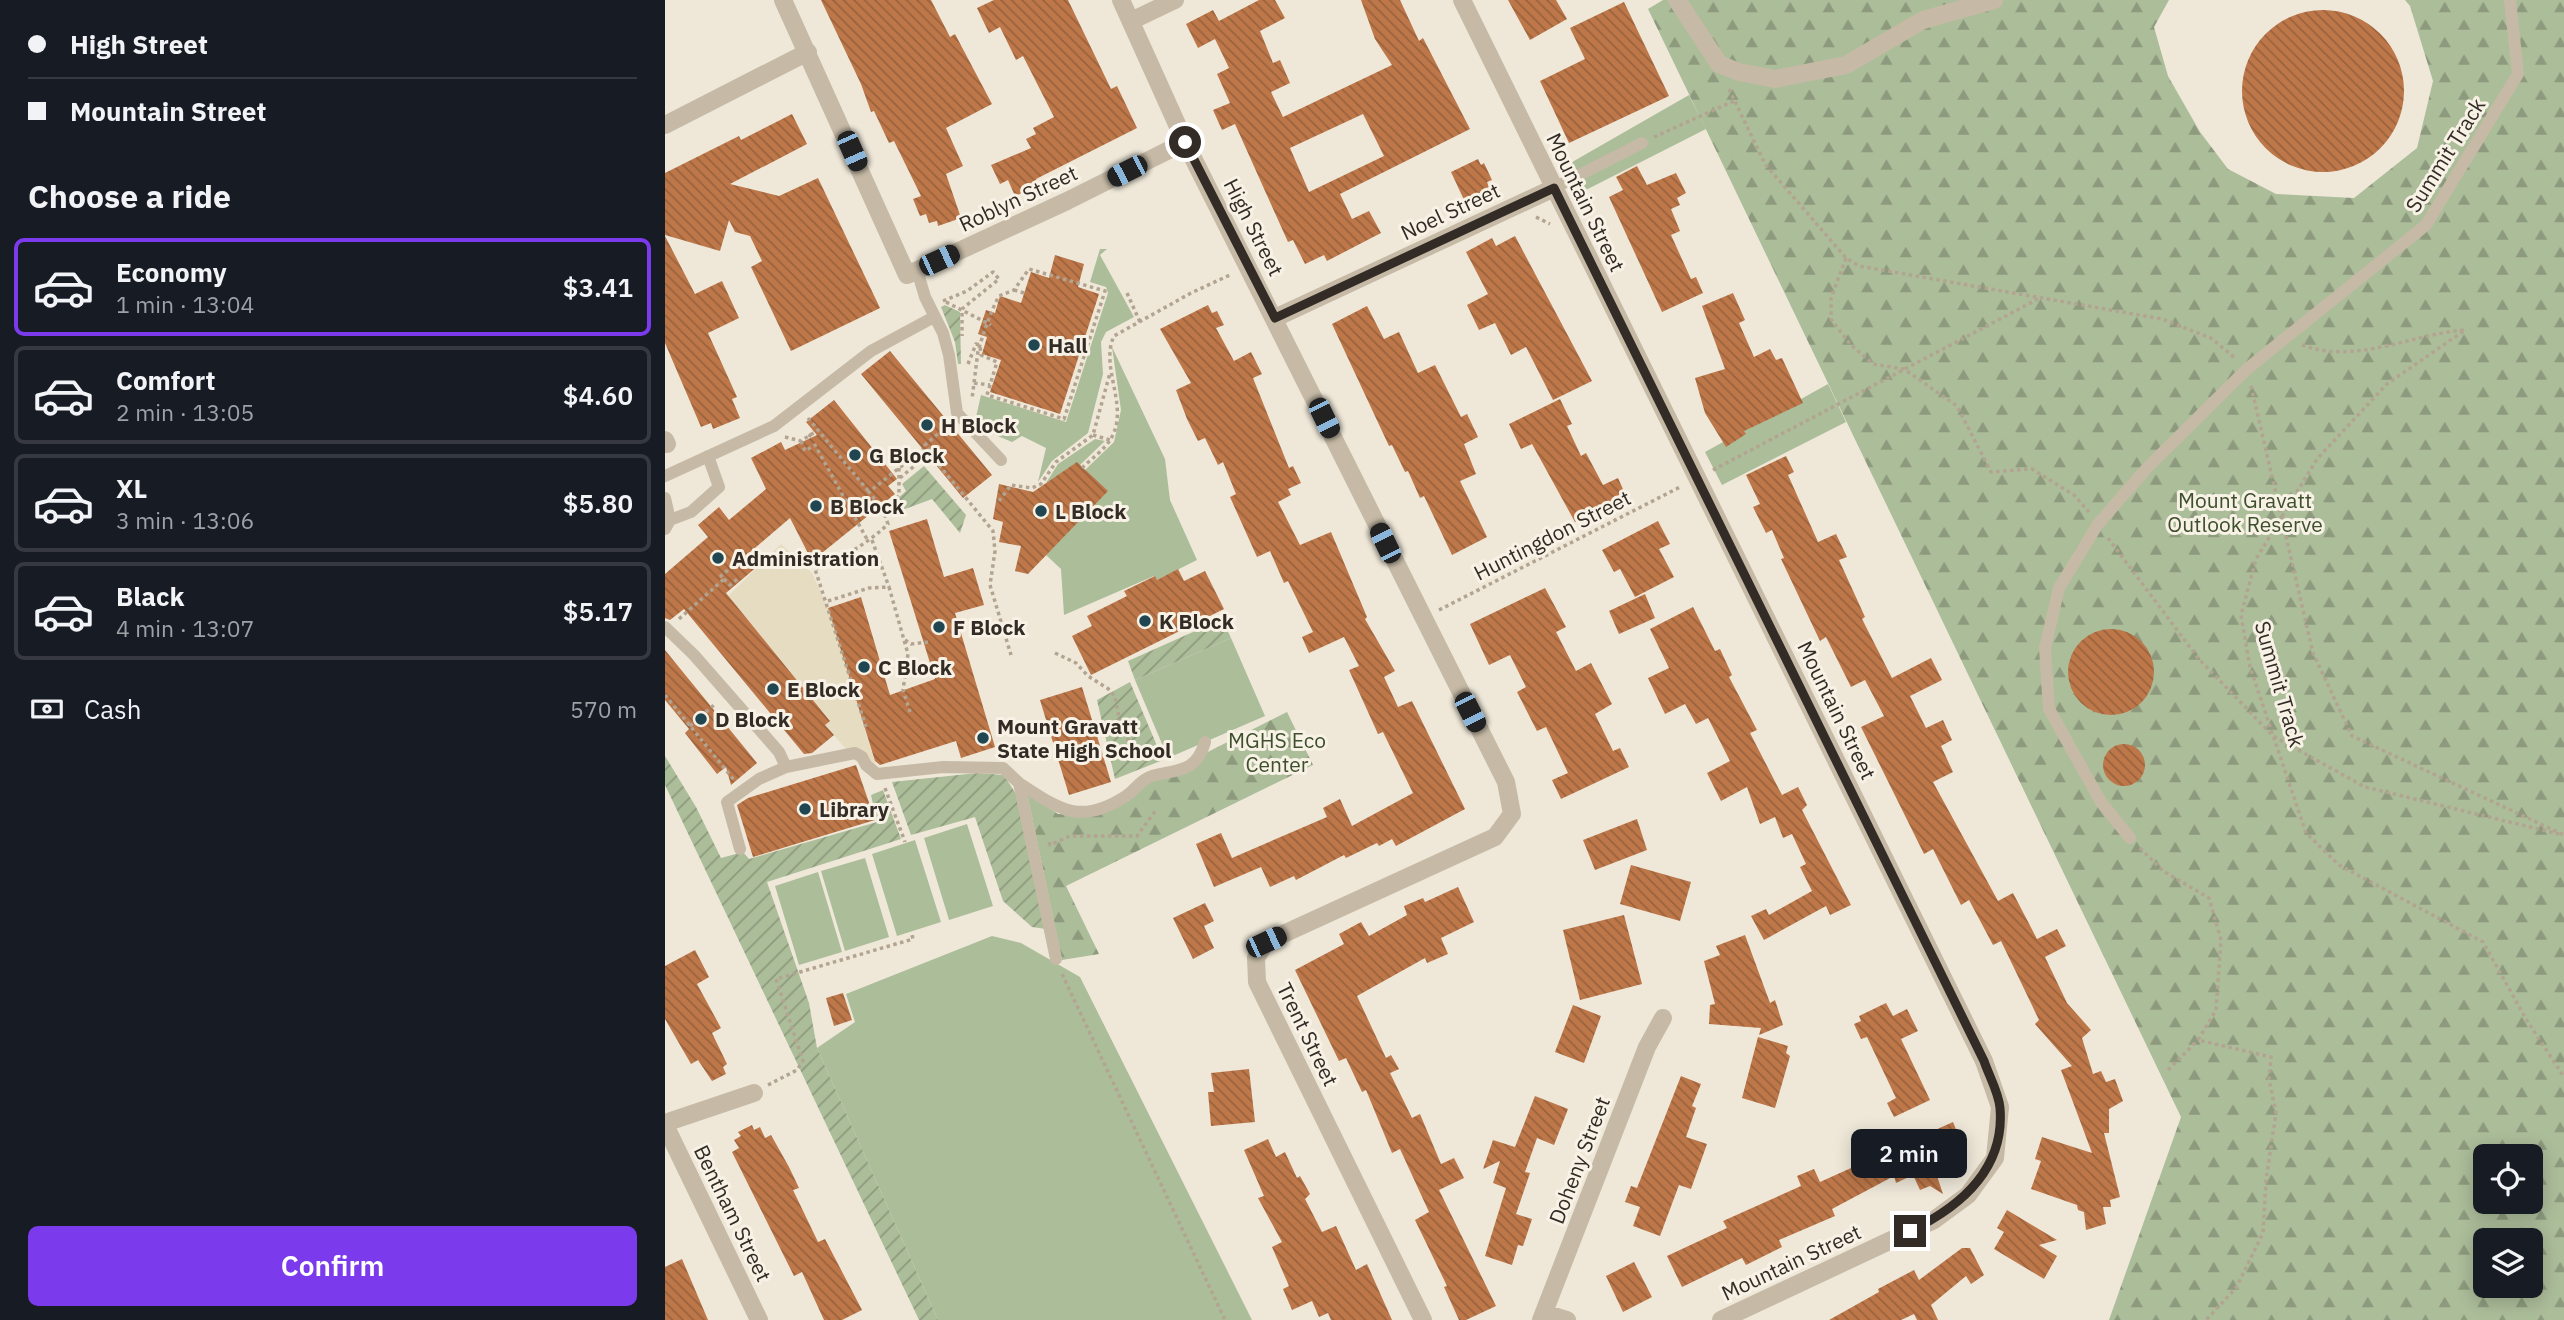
<!DOCTYPE html>
<meta charset="utf-8">
<style>
:root{--surface:#171b24;--page:#20242c;--text:#f1f3f6;--muted:#9ea1a6;--line:#363941;--accent:#7c3aed}
body{margin:0;font-family:"IBM Plex Sans",sans-serif;background:var(--page);color:var(--text);height:100vh;display:flex;flex-direction:column;font-size:26px;white-space:nowrap}
*{box-sizing:border-box;margin:0}
p{font-size:23px;color:var(--muted)}
.icon{flex:none;width:38px;height:38px;fill:none;stroke:currentColor;stroke-width:2;stroke-linecap:round;stroke-linejoin:round}
.map{position:relative;flex:1;overflow:hidden}
.details{display:flex;flex-direction:column;background:var(--surface);width:665px}
.details>*{flex:none}
.hud{display:grid;align-content:center;height:154px;padding:0 28px;background:var(--surface)}
.controls{position:absolute;left:1808px;top:1144px;display:grid;gap:14px}
.controls a{display:grid;place-items:center;width:70px;height:70px;border-radius:10px;background:var(--surface);box-shadow:0 4px 18px #0003;font-size:35px}
.end{position:absolute;width:32px;height:32px;margin:-16px;border:9px solid #332c26;background:#fff;box-shadow:0 0 0 4px #fff}
.from{border-radius:50%}
.bubble{position:absolute;height:49px;border-radius:10px;background:var(--surface);box-shadow:0 4px 18px #0003;font-size:23px;font-weight:600;line-height:49px;text-align:center}
.car{position:absolute;width:21px;height:42px;margin:-21px -10px;border-radius:9px;box-shadow:0 0 5px 2px #0007;background:linear-gradient(#222 24%,#8ab4d8 0 40%,#222 0 76%,#8ab4d8 0 86%,#222 0)}
.hud b{display:flex;align-items:center;gap:24px;height:66px;font-size:26px}
.hud b+b{border-top:2px solid var(--line)}
.hud i{width:18px;height:18px;background:var(--text)}
ul{padding:0;list-style:none}
li{display:flex;align-items:center;gap:21px;height:98px;margin:0 14px 10px;padding:0 14px;border:4px solid var(--line);border-radius:10px}
li div{flex:1}
li b{display:block;font-size:26px}
li em{font-style:normal;font-weight:600}
li.current{border-color:var(--accent)}
li>.icon{width:63px;height:63px;stroke-width:1.5}
h2{padding:0 28px;font-size:32px;line-height:84px}
.pay{display:flex;align-items:center;gap:18px;height:77px;padding:0 28px;font-size:26px}
.pay p{margin-inline-start:auto}
.button{display:flex;gap:14px;margin-top:auto;padding:14px 28px}
.button a{flex:1;height:80px;border-radius:10px;background:var(--accent);color:#fff;font-size:28px;font-weight:600;line-height:80px;text-align:center}
main{display:flex;flex:1;min-height:0}
.map>svg:first-child{display:block}
.green{fill:#acbd9a}
.forest{fill:url(#forest-firs);fill-rule:evenodd}
.garden{fill:url(#garden-furrows)}
.plaza{fill:#e6dcc1}
.building{fill:url(#building-back-hatch);fill-rule:evenodd}
.lines{fill:none;stroke-linecap:round;stroke-linejoin:round}
.path{stroke:#b2a491;stroke-width:3.5;stroke-dasharray:3.5 3.5;stroke-linecap:butt}
.service{stroke:#c6baa6;stroke-width:12}
.minor{stroke:#c6baa6;stroke-width:18}
.route{stroke:#332c26;stroke-width:9}
.poi-dot{fill:#1f4651;stroke:#f7f2e5;stroke-width:2.5}
.labels{text-anchor:middle;dominant-baseline:central;stroke-width:6;stroke-linejoin:round;paint-order:stroke}
.street-label{font-size:21px;fill:#332c26;stroke:#f7f2e5}
.poi-label{font-size:21px;font-weight:bold;fill:#332c26;stroke:#f7f2e5;text-anchor:start}
.park-label{font-size:21px;fill:#3d4f2c;stroke:#f7f2e5}
</style>
<main>
<section class="details">
<div class="hud">
<b><i class="from"></i>High Street</b>
<b><i></i>Mountain Street</b>
</div>
<h2>Choose a ride</h2>
<ul>
<li class="current"><svg class="icon" aria-label="car" viewBox="0 0 24 24"><path d="M5 17H2v-5l4-1 3-4h7l3 4 3 1v5h-3M9 17h6M6 11h13"/><circle cx="7" cy="17" r="2"/><circle cx="17" cy="17" r="2"/></svg><div><b>Economy</b><p>1 min · 13:04</p></div><em>$3.41</em></li>
<li><svg class="icon" aria-label="car" viewBox="0 0 24 24"><path d="M5 17H2v-5l4-1 3-4h7l3 4 3 1v5h-3M9 17h6M6 11h13"/><circle cx="7" cy="17" r="2"/><circle cx="17" cy="17" r="2"/></svg><div><b>Comfort</b><p>2 min · 13:05</p></div><em>$4.60</em></li>
<li><svg class="icon" aria-label="car" viewBox="0 0 24 24"><path d="M5 17H2v-5l4-1 3-4h7l3 4 3 1v5h-3M9 17h6M6 11h13"/><circle cx="7" cy="17" r="2"/><circle cx="17" cy="17" r="2"/></svg><div><b>XL</b><p>3 min · 13:06</p></div><em>$5.80</em></li>
<li><svg class="icon" aria-label="car" viewBox="0 0 24 24"><path d="M5 17H2v-5l4-1 3-4h7l3 4 3 1v5h-3M9 17h6M6 11h13"/><circle cx="7" cy="17" r="2"/><circle cx="17" cy="17" r="2"/></svg><div><b>Black</b><p>4 min · 13:07</p></div><em>$5.17</em></li>
</ul>
<div class="pay"><svg class="icon" aria-label="cash" viewBox="0 0 24 24"><path d="M3 7h18v10H3z"/><circle cx="12" cy="12" r="2"/></svg>Cash<p>570 m</p></div>
<div class="button"><a>Confirm</a></div>
</section>
<div class="map">
<svg width="1899" height="1320" viewBox="0 0 1899 1320">
<defs>
<pattern id="forest-firs" width="22" height="20" patternUnits="userSpaceOnUse" patternTransform="scale(1.75)"><rect width="22" height="20" fill="#acbd9a"/><path d="M5 1l3.5 6h-7zM16 11l3.5 6h-7z" fill="#8d9a7d"/></pattern>
<pattern id="garden-furrows" width="10" height="10" patternUnits="userSpaceOnUse" patternTransform="scale(1.75)"><rect width="10" height="10" fill="#acbd9a"/><path d="M-1 1l2-2M0 10L10 0M9 11l2-2" fill="none" stroke="#8d9a7d"/></pattern>
<pattern id="building-back-hatch" width="6" height="6" patternUnits="userSpaceOnUse" patternTransform="scale(1.75)"><rect width="6" height="6" fill="#bd7749"/><path d="M-1 5l2 2M0 0l6 6M5-1l2 2" fill="none" stroke="#9a623d"/></pattern>
</defs>
<rect width="100%" height="100%" fill="#efe8d9"/>
<path class="green" d="M1024,95L1041,129L909,196L895,169Z
M435,249H442L435,255L469,317L441,332L436,342L438,374L423,433L387,461L373,482L381,448L357,436L347,442L309,426L316,395L401,422L443,293L441,287L425,282Z
M447,347L500,459L505,500L532,560L492,580L489,576L399,615L396,569L381,555L420,470L449,442L456,410Z
M1163,384L1181,422L1057,485L1040,452Z
M430,439L440,441L415,465L381,483L393,464Z
M566,638L600,716L503,758L470,680Z
M302,824L328,906L284,920L259,838Z
M250,840L276,922L232,936L207,854Z
M200,858L224,937L180,951L156,871Z
M153,872L177,952L134,965L110,886Z
M327,936L356,943L415,977L587,1320H273L152,1048L190,1022L181,994Z"/>
<path class="forest" d="M998,0H1504L1489,27L1503,76L1535,132L1563,169L1611,194L1689,198L1752,148L1768,81L1745,6L1740,0H1899V1320H1444L1516,1117L983,9ZM1820,1157H1866V1202H1820ZM1820,1241H1866V1286H1820Z
M622,712L648,765L401,886L434,954L397,960L362,793L393,814L418,815Z"/>
<path class="garden" d="M280,305L295,312L296,364H293L290,342L276,307Z
M259,466L301,515L295,533L267,499L224,515L221,509L241,491L237,484Z
M557,619L566,638L470,680L463,661Z
M465,682L498,760L450,779L432,700Z
M0,756L31,807L56,858L78,852L84,859L212,822L206,795L218,790L236,839L102,882L144,1003L152,1048L273,1320H254L0,785Z
M312,773L339,775L351,794L381,929L367,927L338,901L310,817L246,835L227,782Z"/>
<path class="plaza" d="M116,544L147,573L163,608L211,766L194,764L160,725L165,720L63,596Z"/>
<path class="building" d="M156,0H266L285,37L290,34L327,104L281,128L298,166L281,174L296,218L273,226L272,221L264,223L261,214L255,216L248,199L256,196L229,141L224,143L209,111L206,112L196,84Z
M329,0H403L446,89L452,86L472,128L371,179L374,186L350,196L343,180L335,184L326,165L366,148L361,139L371,134L368,128L389,117L358,56L351,60L335,27L324,33L312,8Z
M594,0H610L620,18L595,31L608,63L615,60L625,83L606,92L618,117L727,65L710,39L696,0H735L754,41L758,38L805,129L675,194L687,219L704,211L716,233L662,261L659,255L640,264L628,240L623,242L570,124L557,130L548,110L565,103L552,74L564,68L550,39L533,48L521,24L548,10L554,21ZM698,114L719,156L644,192L625,148Z
M843,0H891L902,19L865,40Z
M959,2L1004,96L904,143L875,81L920,59L905,28Z
M1577 91a81 81 0 1 1 162 0a81 81 0 1 1-162 0Z
M127,114L142,144L65,184L114,196L153,178L215,308L126,351L86,267L97,261L85,236L70,232L64,220L55,251L0,235V173L74,136L76,140Z
M813,159L816,165L819,163L827,180L822,182L825,190L800,202L786,172Z
M972,166L982,185L1011,173L1021,193L1012,198L1015,205L1006,209L1015,231L1006,235L1026,279L1031,277L1038,293L997,312L944,197L958,190L951,177Z
M0,236L30,294L57,281L74,318L43,333L72,397L67,399L75,418L48,429L46,423L36,427L0,343Z
M850,236L927,381L888,400L861,347L846,355L830,323L814,330L802,305L823,294L801,252L827,238L831,246Z
M390,255L419,264L413,287L434,294L395,414L325,392L336,360L317,354L322,337L313,334L321,310L330,313L335,296L356,303L366,272L384,278Z
M1068,293L1080,320L1074,323L1089,357L1105,349L1111,360L1117,358L1138,403L1079,431L1081,434L1061,447L1040,413L1030,378L1060,369L1037,306Z
M543,305L547,313L552,311L559,325L551,328L569,361L586,352L597,374L588,378L624,468L628,466L636,483L623,489L626,495L613,502L635,545L666,532L702,617L700,619L730,671L719,677L733,707L747,701L800,809L731,846L727,839L714,846L712,843L681,858L679,855L631,880L629,876L605,887L596,867L549,887L531,844L556,833L567,858L662,817L658,808L675,799L687,826L748,793L718,732L713,734L684,670L694,666L679,637L644,653L637,637L648,632L623,581L619,583L605,551L592,557L565,497L571,494L558,462L553,465L540,438L533,441L522,419L511,390L526,383L495,329Z
M702,306L719,339L734,332L753,373L770,365L796,417L802,414L813,437L799,444L811,474L795,481L822,537L787,555L759,496L755,498L743,471L740,472L727,445L724,446L667,324Z
M225,351L327,475L298,498L196,374Z
M895,399L907,424L902,426L916,456L921,453L938,485L953,478L962,498L910,522L867,444L856,449L844,424Z
M169,400L232,479L223,486L230,494L147,561L125,518L84,553L94,565L61,593L165,721L160,725L169,735L147,753L139,754L19,609L5,620L0,618V574L43,537L33,525L54,507L64,520L101,489L86,458L116,442L120,450L152,435L141,422Z
M1121,456L1129,472L1123,475L1153,542L1171,534L1182,557L1174,560L1200,617L1197,619L1227,678L1266,658L1277,680L1245,696L1261,728L1278,720L1287,740L1276,746L1288,772L1268,782L1333,901L1348,893L1372,939L1392,929L1401,946L1380,957L1402,1003L1426,1030L1417,1038L1428,1074L1436,1071L1441,1082L1450,1079L1458,1101L1444,1109V1133H1439L1455,1197L1445,1200L1446,1207H1438L1441,1224L1421,1230L1419,1212L1413,1210L1412,1205L1366,1189L1376,1161L1370,1159L1377,1137L1427,1153L1396,1070L1407,1066L1370,1024L1374,1020L1336,941L1328,945L1304,900L1296,905L1268,849L1259,854L1196,727L1219,716L1200,680L1186,687L1161,637L1155,641L1116,559L1119,558L1107,530L1101,533L1088,507L1095,504L1081,475Z
M412,462L443,491L363,574L350,571L356,546L334,542L338,522L328,519L334,484L368,492Z
M262,519L279,577L308,568L319,605L290,613L330,747L296,758L291,741L215,765L210,761L163,608L196,597L225,695L270,679L224,531Z
M993,521L1005,544L994,549L1009,577L970,597L955,569L949,572L937,550Z
M513,569L519,581L540,571L559,609L426,675L407,636L427,626L422,616L462,596L459,591L490,576L492,580Z
M880,588L901,627L891,632L911,671L926,663L947,704L930,714L948,751L955,748L964,767L896,799L887,780L903,773L881,727L872,731L852,692L861,687L845,655L824,665L805,624Z
M980,594L990,618L954,634L944,611Z
M1028,607L1050,651L1055,649L1067,675L1064,677L1092,730L1085,733L1117,795L1133,787L1142,805L1137,810L1186,905L1165,915L1161,906L1099,940L1086,916L1101,909L1104,915L1147,891L1135,867L1141,864L1127,834L1118,838L1110,817L1095,824L1082,787L1056,801L1042,773L1065,761L1043,718L1031,724L1020,704L1000,714L983,678L1004,668L985,629Z
M1403 672a43 43 0 1 1 86 0a43 43 0 1 1-86 0Z
M0,650L92,763L66,785L61,767L52,774L20,733L24,729L0,700Z
M417,687L446,782L404,795L375,700Z
M1438 765a21 21 0 1 1 42 0a21 21 0 1 1-42 0Z
M191,765L210,820L88,857L72,805L83,798Z
M972,819L982,850L930,870L918,840Z
M966,865L1026,882L1015,921L955,904Z
M793,887L809,922L776,938L783,954L762,963L760,958L692,996L721,1058L726,1055L734,1069L725,1073L747,1118L755,1114L776,1164L789,1158L799,1178L774,1190L831,1306L801,1320H794L779,1287L782,1286L750,1220L764,1212L735,1149L727,1153L701,1090L697,1092L681,1058L674,1061L630,970L679,944L674,934L696,922L704,936L742,915L739,906L758,898L760,902Z
M540,903L549,921L539,926L549,948L528,959L508,918Z
M959,915L977,984L915,1000L898,930Z
M1080,935L1105,1003L1110,1000L1118,1025L1094,1035L1096,1028L1044,1024L1045,1005L1050,1004L1039,961L1055,955L1051,946Z
M30,950L44,977L32,984L56,1028L47,1033L62,1064L58,1067L61,1074L47,1081L33,1060L26,1064L0,1019V966Z
M178,993L187,1020L169,1026L161,998Z
M1221,1003L1228,1016L1242,1009L1253,1031L1236,1039L1265,1100L1229,1117L1222,1103L1231,1098L1202,1037L1196,1039L1189,1024L1196,1021L1194,1016Z
M908,1005L936,1016L919,1063L890,1052Z
M1093,1037L1123,1046L1121,1053L1125,1056L1110,1108L1077,1098Z
M584,1069L590,1122L546,1126L543,1092H549L546,1073Z
M1016,1076L1036,1084L1027,1106L1031,1108L1021,1137L1042,1144L1026,1189L1014,1185L995,1236L968,1226L975,1207L960,1202L966,1186L972,1188Z
M870,1096L903,1109L889,1145L872,1138L860,1172L865,1173L851,1214L867,1219L858,1246L853,1245L847,1265L820,1256L841,1188L828,1183L835,1161L818,1169L828,1140L850,1147Z
M1288,1122L1300,1151L1286,1157L1265,1148L1258,1161L1269,1167L1278,1194L1265,1186L1255,1190L1248,1175L1231,1183L1229,1176L1167,1209L1170,1216L1114,1240L1117,1247L1081,1265L1077,1258L1017,1287L1002,1256L1062,1228L1058,1221L1136,1186L1132,1176L1149,1169L1155,1182Z
M87,1125L89,1130L95,1127L100,1138L106,1135L124,1167L134,1188L128,1190L153,1242L160,1239L197,1310L177,1320H159L137,1272L129,1276L67,1152L74,1148L69,1140L76,1136L73,1132Z
M603,1139L611,1157L620,1152L632,1178L635,1176L645,1194L640,1199L657,1232L671,1226L691,1270L702,1264L727,1320H666L663,1313L654,1317L647,1301L627,1310L618,1289L624,1286L607,1247L617,1242L593,1198L599,1196L579,1150Z
M1342,1210L1392,1240L1374,1245L1392,1256L1379,1279L1329,1249L1339,1232L1332,1228Z
M1297,1248H1305L1319,1275L1306,1284L1301,1276L1266,1305L1273,1320H1252L1249,1314L1236,1320H1164L1214,1292L1213,1289L1249,1270L1254,1280Z
M17,1259L43,1320H0V1267Z
M969,1262L987,1297L958,1312L941,1276Z"/>
<g class="lines">
<path class="path" d="M1064,89L1100,164L1181,258L1194,266L1497,319L1546,338L1571,359
M989,137L1069,101
M871,217L885,224
M1181,258L1166,298V319L1185,344L1208,364L1239,369L1292,406L1326,472L1367,469L1409,495L1424,512
M349,290L359,293
M462,293L475,322
M278,301L302,291L328,272L334,279L297,309V336
M281,302L326,325
M1637,345C1690,365 1747,334 1800,330L1722,384L1652,459L1591,559L1576,615L1585,667L1641,833L1674,865L1818,942L1861,1019L1899,1077
M303,364L311,344L315,345L316,355L332,362L322,395L399,419L440,291L364,269L349,290L334,296C325,313 319,332 313,351L307,399
M309,383L325,385
M1586,386L1648,653L1687,736L1899,835
M143,418L204,492
M428,435L445,440
M120,437L136,441L153,430
M144,437L148,431
M136,441L140,451L150,445L203,541
M265,454L328,531L330,551L325,585L346,655
M234,468V496L218,510L204,492L258,449
M417,468C426,459 439,450 445,440C466,408 434,368 449,336L526,293L567,274
M1048,470L1373,299
M235,478L266,452L260,445L282,426
M334,501L346,485L367,488L376,484L391,462L428,435L445,373
M1443,538L1533,658L1608,736L1700,787L1894,834
M207,540L224,587
M59,579L65,585L75,577
M163,601L204,588L224,587L243,654L238,690L245,712
M774,610L1017,486
M14,619L59,579L56,576L72,562
M240,640L246,644L263,642
M390,653L411,663L423,676L445,690L450,697L456,728L467,746L485,762
M0,695L69,780
M25,726L50,704
M201,727L150,569C178,557 201,545 223,524L218,510
M220,788L240,842
M209,817L228,810
M384,842L385,845L405,836H472L491,810
M1475,848L1498,871L1544,898L1556,940L1551,1010L1533,1040L1606,1057L1604,1079L1611,1113L1601,1181L1598,1233L1571,1288L1541,1320
M397,974L560,1320
M1503,1070L1533,1040
M103,1085L132,1070L138,1061L111,979L248,939L247,935"/>
<path class="service" d="M889,188L977,143
M252,270L260,297L278,333L284,355L292,413L336,460
M0,476L109,426L206,351L269,317
M0,498L5,520L0,529
M5,520L26,512L54,487L43,456
M0,627L29,655L114,752L121,767L190,753L197,757L201,765L212,774L278,767L338,768L354,783L391,959
M354,783C394,809 415,826 461,796C470,790 476,779 487,776C513,769 531,773 540,742
M1465,838L1436,802L1384,709L1380,648L1394,588L1433,524L1482,468L1582,369L1761,225L1853,74L1845,0
M75,849L62,802L94,779L121,767"/>
<path class="minor" d="M118,0L242,275L402,201L520,142
M456,0L520,142L841,782L847,814L830,837L601,942L591,958L592,982L758,1320
M797,0L1319,1061L1335,1107L1330,1158L1303,1195L1269,1220L1056,1320
M1012,0L1054,64L1074,72L1110,79L1181,65L1258,20L1329,0
M466,21L510,0
M0,125L143,52
M610,318L889,188
M0,440L2,444
M0,1123L89,1093
M0,1125L94,1320
M880,1313L902,1320
M876,1320L982,1047L998,1018"/>
</g>
<g class="lines">
<path class="route" d="M520,142L610,318L889,188L1319,1061C1324,1076 1334,1093 1335,1108C1340,1169 1295,1207 1245,1231"/>
</g>
<g class="poi-dot">
<circle cx="369" cy="345" r="7"/>
<circle cx="262" cy="425" r="7"/>
<circle cx="190" cy="455" r="7"/>
<circle cx="151" cy="506" r="7"/>
<circle cx="376" cy="511" r="7"/>
<circle cx="53" cy="558" r="7"/>
<circle cx="480" cy="621" r="7"/>
<circle cx="274" cy="627" r="7"/>
<circle cx="199" cy="667" r="7"/>
<circle cx="108" cy="689" r="7"/>
<circle cx="36" cy="719" r="7"/>
<circle cx="318" cy="738" r="7"/>
<circle cx="140" cy="809" r="7"/>
</g>
<g class="labels">
<g class="street-label">
<text transform="translate(1780 155) rotate(-58)">Summit Track</text>
<text transform="translate(353 198) rotate(-25)">Roblyn Street</text>
<text transform="translate(921 202) rotate(64)">Mountain Street</text>
<text transform="translate(785 211) rotate(-25)">Noel Street</text>
<text transform="translate(589 227) rotate(63)">High Street</text>
<text transform="translate(887 535) rotate(-27)">Huntingdon Street</text>
<text transform="translate(1615 684) rotate(74)">Summit Track</text>
<text transform="translate(1172 710) rotate(64)">Mountain Street</text>
<text transform="translate(643 1034) rotate(64)">Trent Street</text>
<text transform="translate(914 1160) rotate(-69)">Doheny Street</text>
<text transform="translate(68 1213) rotate(64)">Bentham Street</text>
<text transform="translate(1126 1262) rotate(-25)">Mountain Street</text>
</g>
<g class="poi-label">
<text x="383" y="345">Hall</text>
<text x="276" y="425">H Block</text>
<text x="204" y="455">G Block</text>
<text x="165" y="506">B Block</text>
<text x="390" y="511">L Block</text>
<text x="67" y="558">Administration</text>
<text x="494" y="621">K Block</text>
<text x="288" y="627">F Block</text>
<text x="213" y="667">C Block</text>
<text x="122" y="689">E Block</text>
<text x="50" y="719">D Block</text>
<text x="332" y="726">Mount Gravatt<tspan x="332" dy="24">State High School</tspan></text>
<text x="154" y="809">Library</text>
</g>
<g class="park-label">
<text x="1580" y="500">Mount Gravatt<tspan x="1580" dy="24">Outlook Reserve</tspan></text>
<text x="612" y="740">MGHS Eco<tspan x="612" dy="24">Center</tspan></text>
</g>
</g>
</svg>
<div class="controls">
<a><svg class="icon" aria-label="locate" viewBox="0 0 24 24"><circle cx="12" cy="12" r="6"/><path d="M12 2v4M12 18v4M2 12h4M18 12h4"/></svg></a>
<a><svg class="icon" aria-label="layers" viewBox="0 0 24 24"><path d="M12 4l9 5-9 5-9-5zM3 14l9 5 9-5"/></svg></a>
</div>
<i class="end from" style="left:520px;top:142px"></i>
<i class="end" style="left:1245px;top:1231px"></i>
<div class="bubble" style="left:1186px;top:1129px;width:116px">2 min</div>
<i class="car" style="left:187px;top:151px;rotate:156deg"></i>
<i class="car" style="left:462px;top:171px;rotate:243deg"></i>
<i class="car" style="left:274px;top:260px;rotate:65deg"></i>
<i class="car" style="left:659px;top:418px;rotate:154deg"></i>
<i class="car" style="left:720px;top:543px;rotate:334deg"></i>
<i class="car" style="left:805px;top:712px;rotate:153deg"></i>
<i class="car" style="left:601px;top:942px;rotate:65deg"></i>
</div>
</main>
